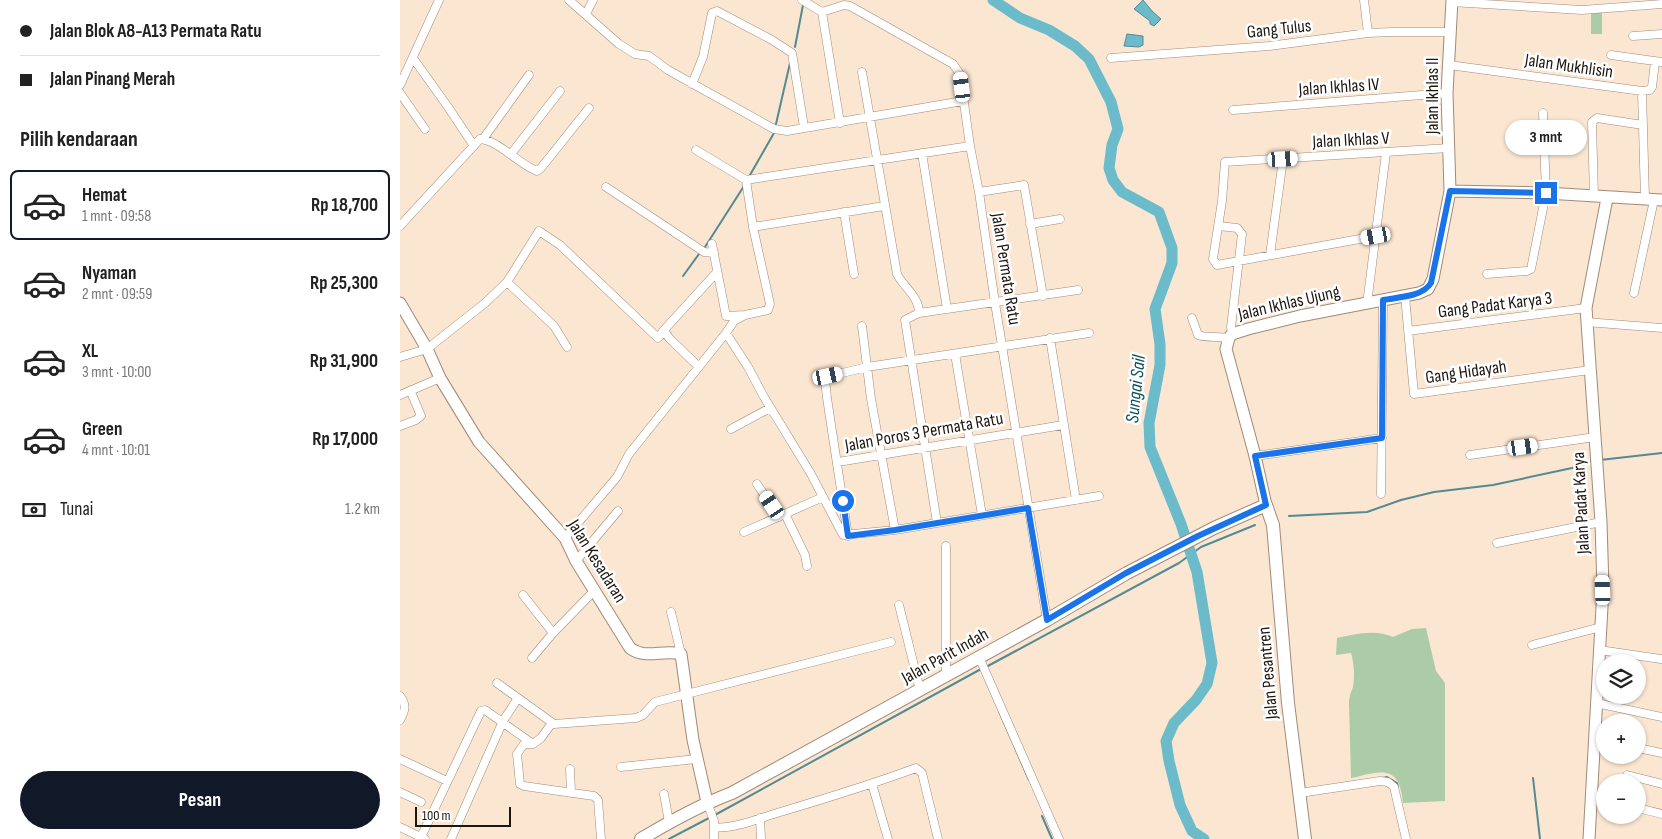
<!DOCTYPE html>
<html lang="id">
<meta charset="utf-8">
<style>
:root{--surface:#fff;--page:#f2f2f2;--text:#222;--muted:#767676;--line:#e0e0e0;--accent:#111827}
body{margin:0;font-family:"Sofia Sans Condensed",sans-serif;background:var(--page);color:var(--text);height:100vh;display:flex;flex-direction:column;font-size:19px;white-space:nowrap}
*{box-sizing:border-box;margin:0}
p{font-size:16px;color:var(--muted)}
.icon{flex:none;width:28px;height:28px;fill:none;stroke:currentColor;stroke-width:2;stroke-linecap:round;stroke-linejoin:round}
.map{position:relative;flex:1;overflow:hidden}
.panel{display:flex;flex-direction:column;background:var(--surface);width:400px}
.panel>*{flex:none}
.hud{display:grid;align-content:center;height:110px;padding:0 20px;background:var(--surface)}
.tools{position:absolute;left:1196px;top:654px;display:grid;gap:10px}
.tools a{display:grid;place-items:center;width:50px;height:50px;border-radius:50%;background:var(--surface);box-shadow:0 1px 4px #0004;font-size:25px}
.scale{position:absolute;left:15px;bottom:12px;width:96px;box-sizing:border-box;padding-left:5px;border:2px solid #1e160f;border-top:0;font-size:14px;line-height:18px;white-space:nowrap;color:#1e160f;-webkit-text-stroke:4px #fff;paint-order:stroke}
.end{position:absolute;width:22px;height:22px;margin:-11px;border:6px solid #1a73e8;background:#fff;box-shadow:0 0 0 2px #fff}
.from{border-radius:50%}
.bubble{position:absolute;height:35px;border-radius:18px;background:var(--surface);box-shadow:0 1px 4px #0004;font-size:16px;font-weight:700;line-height:35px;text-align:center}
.car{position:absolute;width:15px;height:30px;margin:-15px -8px;border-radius:6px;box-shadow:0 0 4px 1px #0007;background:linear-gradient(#fff 24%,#345 0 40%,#fff 0 76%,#345 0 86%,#fff 0)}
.hud b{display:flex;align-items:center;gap:18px;height:48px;font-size:19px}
.hud b+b{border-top:1px solid var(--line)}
.hud i{width:12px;height:12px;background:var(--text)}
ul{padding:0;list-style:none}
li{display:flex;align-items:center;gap:15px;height:70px;margin:0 10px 8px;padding:0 10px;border:2px solid transparent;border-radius:8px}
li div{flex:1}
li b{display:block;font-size:19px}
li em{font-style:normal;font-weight:700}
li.selected{border-color:var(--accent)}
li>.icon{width:45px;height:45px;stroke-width:1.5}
h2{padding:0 20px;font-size:22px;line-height:60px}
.pay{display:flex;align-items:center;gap:12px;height:55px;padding:0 20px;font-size:19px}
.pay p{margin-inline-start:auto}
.action{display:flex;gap:10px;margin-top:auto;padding:10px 20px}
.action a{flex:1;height:58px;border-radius:30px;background:var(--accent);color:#fff;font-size:20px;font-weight:700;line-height:58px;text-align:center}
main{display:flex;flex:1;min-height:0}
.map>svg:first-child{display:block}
.green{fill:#accca8}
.water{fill:#6bbbca;stroke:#548a92}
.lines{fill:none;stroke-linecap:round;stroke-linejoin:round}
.stream{stroke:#548a92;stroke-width:2}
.river{stroke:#6bbbca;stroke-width:11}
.street-casing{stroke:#9f8b79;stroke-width:9}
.secondary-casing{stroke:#9f8b79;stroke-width:13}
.primary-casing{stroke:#9f8b79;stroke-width:14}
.street{stroke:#fff;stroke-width:8}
.secondary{stroke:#fff;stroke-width:11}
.primary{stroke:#fff;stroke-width:12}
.route{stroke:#1a73e8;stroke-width:6}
.labels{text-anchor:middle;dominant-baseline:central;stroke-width:5;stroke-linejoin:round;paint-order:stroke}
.street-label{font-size:18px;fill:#1e160f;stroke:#fff}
.water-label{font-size:19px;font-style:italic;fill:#0a525d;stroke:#fff}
</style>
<main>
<section class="panel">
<div class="hud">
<b><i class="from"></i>Jalan Blok A8-A13 Permata Ratu</b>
<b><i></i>Jalan Pinang Merah</b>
</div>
<h2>Pilih kendaraan</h2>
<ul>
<li class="selected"><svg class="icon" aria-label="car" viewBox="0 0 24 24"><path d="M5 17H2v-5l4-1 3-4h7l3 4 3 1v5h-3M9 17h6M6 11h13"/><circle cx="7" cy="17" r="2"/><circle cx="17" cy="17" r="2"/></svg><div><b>Hemat</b><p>1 mnt · 09:58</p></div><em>Rp 18,700</em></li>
<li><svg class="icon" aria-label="car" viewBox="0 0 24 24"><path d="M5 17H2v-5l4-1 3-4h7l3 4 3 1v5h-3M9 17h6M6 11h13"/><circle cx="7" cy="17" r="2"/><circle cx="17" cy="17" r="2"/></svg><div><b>Nyaman</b><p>2 mnt · 09:59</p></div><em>Rp 25,300</em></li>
<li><svg class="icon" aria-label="car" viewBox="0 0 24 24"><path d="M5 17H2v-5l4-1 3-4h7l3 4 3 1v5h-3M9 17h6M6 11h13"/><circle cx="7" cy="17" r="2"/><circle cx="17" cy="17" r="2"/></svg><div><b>XL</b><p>3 mnt · 10:00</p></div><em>Rp 31,900</em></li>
<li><svg class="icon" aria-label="car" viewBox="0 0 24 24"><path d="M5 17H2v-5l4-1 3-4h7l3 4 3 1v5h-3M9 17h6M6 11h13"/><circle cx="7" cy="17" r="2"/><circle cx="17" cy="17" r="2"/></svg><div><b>Green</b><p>4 mnt · 10:01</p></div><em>Rp 17,000</em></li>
</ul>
<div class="pay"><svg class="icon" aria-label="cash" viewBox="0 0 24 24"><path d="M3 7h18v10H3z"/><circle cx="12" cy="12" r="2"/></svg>Tunai<p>1.2 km</p></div>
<div class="action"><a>Pesan</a></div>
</section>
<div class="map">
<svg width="1262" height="839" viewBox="0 0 1262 839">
<rect width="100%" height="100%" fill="#fbe6d1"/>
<path class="green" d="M1191,12H1202V34H1191Z
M1026,628L1036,671L1045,683V801L1003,803C1002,796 1001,785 996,779C987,766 963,776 951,778L949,703C949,697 951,692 953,687C955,676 954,663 951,653L936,655L937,638C955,634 976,629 993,637L1012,629Z"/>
<path class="water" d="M743,0L752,11L761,19L754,26L750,24V21L734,9Z
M727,34L743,36V45L739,47L724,46Z"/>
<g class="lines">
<path class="stream" d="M395,47L403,5
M376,124L390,63
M350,175L374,133
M305,247L344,186
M283,276L299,254
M1200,460L1262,453
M889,516L967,512L1001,500L1034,492L1093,485L1172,468L1193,461
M586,667L779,563L801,547L855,525
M599,711L629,780
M983,778L987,777L997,783L998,788
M1133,778L1140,839
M313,816L581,669
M642,816L652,839
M269,839L309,818"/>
<path class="river" d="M593,0L620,18L649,30L675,46L689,59L711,102L718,129L712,145L709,168L713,180L722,192L759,212L772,248V263L755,309L760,344V365L749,423L750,447L781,524L797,572L812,663L807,684L796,700L774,723L766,741L769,761L780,805L792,831L804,839"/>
<g class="street-casing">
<path id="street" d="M169,0L219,44L235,54L249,56L268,70L374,129L387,131L563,101
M402,0L422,12L444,5L450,6L553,64L560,74L570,146
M964,0L968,33
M1051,2L1182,10L1262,4
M422,12L440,123
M186,14L193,0
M1233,36L1262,34
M1211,55L1262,62
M13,58L48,107L74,146
M711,58L869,46L968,33L992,32H1050
M1049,65L1242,91L1250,90L1252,87L1255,62
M462,72L497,274C504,288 519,296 519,313
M292,84L303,57L312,13L317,11L372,40L392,53L404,127
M0,85L39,0
M1242,91L1245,199
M0,93L25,129
M833,110L1047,93
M83,139L129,75
M296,150L346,180
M522,153L547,309
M111,154L160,91
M346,180L570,146L579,192L595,303L647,620
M206,187L304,252L314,253
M579,192L624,185L643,296
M1194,197L1192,122L1197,118L1243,125
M444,212L454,274
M630,224L660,219
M0,226L80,139C98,140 120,165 137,171L141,168L189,108
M819,226L837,228L842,234L831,327L832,334
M353,227L484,206
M976,236L817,265L813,259L822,201L825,162L1049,148
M312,244L326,316L345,315L368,310L370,304L353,227L346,180
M870,255L883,159
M1087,274L1127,271L1131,269L1146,193L1143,113
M107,282L154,326L167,347
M1234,293L1254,200
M1005,296L1014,394L1190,370
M967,304L986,153
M345,315L334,321L326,333L348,367L364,397L411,474L443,535L495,530L699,496
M792,318L798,335C804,338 820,336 829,338
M1186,322L1262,328
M462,326L471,399L495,530
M1008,331L1186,308
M650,338L676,500
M555,354L582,515
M0,357L27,349L85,303L107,282L139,231L160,245L258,338L264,330
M299,367L269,338L264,330L317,272
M0,395L40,378
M0,426L16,420L21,416L11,392
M331,429L370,408
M1070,455L1195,437
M855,456L982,438
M438,462L663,425
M357,484L379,517
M981,494L983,301
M385,514L405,555L407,566
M537,523L505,320L519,313L678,290
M344,532L423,497
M448,536L427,398L425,380L426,377L467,367L689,333
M165,538L217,477L229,454L326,333
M1097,543L1201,522
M546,546V676
M176,561L218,511
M123,595L153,633
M499,605L520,690
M271,612L281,654
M1132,645L1201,627
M1199,650L1261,659
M579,657L659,839
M132,658L153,633L195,590
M97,683L154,724L236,718L243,715L255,702L491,642
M0,696C7,705 5,711 0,720
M1196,703L1262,717
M1195,739L1205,741
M133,744H124L117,754L120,784L124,786L194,796L198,800L201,839
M1238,748L1262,753
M0,759L47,781
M221,767L296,759
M170,769L171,793
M1227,775L1262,784
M472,784L488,839
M0,792L21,802
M900,793L980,781L988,782L994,787L1006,839
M264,794L269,822
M307,802L314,821V839
M1238,808L1262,814
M360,818L361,839
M0,827L25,839
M314,827C331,830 360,818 377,813C424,799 470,785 516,768L522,773L538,839
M21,837L81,711L85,710L133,744L141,738L152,723
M51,839L103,721L118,698"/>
</g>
<g class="secondary-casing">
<path id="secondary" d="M1050,191L1146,193L1262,200
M0,303L27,349L40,378L79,442L165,538L176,561L230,648C246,660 263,649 281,654L293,740L307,802
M866,505L855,456L826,349L829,338L832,334L848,329L900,316L1019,293L1028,289L1033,279L1050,191L1047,93L1052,0
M1189,839L1203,589L1201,522L1186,308L1207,198"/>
</g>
<g class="primary-casing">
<path id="primary" d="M241,839C271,821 300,805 332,793L647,620L727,573L814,528L866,505L873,525L888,703L905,839"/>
</g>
<use href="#street" class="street"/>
<use href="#secondary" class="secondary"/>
<use href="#primary" class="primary"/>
</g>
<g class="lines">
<path class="route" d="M443,501L448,536L495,530L628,508L647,620L726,573L798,536L866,505L855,456L982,438L983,300C999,297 1022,297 1031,283L1050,191L1146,193"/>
</g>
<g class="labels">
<g class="street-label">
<text transform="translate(879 29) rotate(-6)">Gang Tulus</text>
<text transform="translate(1169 66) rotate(8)">Jalan Mukhlisin</text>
<text transform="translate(939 87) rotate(-4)">Jalan Ikhlas IV</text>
<text transform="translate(1032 96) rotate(-90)">Jalan Ikhlas II</text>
<text transform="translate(951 140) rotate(-3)">Jalan Ikhlas V</text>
<text transform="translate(606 269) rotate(81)">Jalan Permata Ratu</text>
<text transform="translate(889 303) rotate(-13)">Jalan Ikhlas Ujung</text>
<text transform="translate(1095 305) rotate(-7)">Gang Padat Karya 3</text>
<text transform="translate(1066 372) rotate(-8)">Gang Hidayah</text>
<text transform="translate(524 432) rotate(-10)">Jalan Poros 3 Permata Ratu</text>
<text transform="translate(1181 503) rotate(-93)">Jalan Padat Karya</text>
<text transform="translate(197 561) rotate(58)">Jalan Kesadaran</text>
<text transform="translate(545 656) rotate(-29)">Jalan Parit Indah</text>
<text transform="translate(868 673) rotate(-95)">Jalan Pesantren</text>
</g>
<g class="water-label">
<text transform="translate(736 389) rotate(-84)">Sungai Sail</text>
</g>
</g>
</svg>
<div class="tools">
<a><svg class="icon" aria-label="layers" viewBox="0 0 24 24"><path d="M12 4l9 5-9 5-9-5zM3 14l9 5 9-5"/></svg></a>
<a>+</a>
<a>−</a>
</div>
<div class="scale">100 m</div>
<i class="end from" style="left:443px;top:501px"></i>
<i class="end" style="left:1146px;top:193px"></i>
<div class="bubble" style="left:1105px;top:120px;width:82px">3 mnt</div>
<i class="car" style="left:562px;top:87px;rotate:353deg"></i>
<i class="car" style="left:883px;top:159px;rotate:87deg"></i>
<i class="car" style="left:976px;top:236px;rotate:260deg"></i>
<i class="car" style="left:428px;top:376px;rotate:78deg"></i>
<i class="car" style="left:1123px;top:447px;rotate:82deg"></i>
<i class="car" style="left:372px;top:505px;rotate:326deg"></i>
<i class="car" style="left:1203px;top:590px;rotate:358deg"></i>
</div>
</main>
